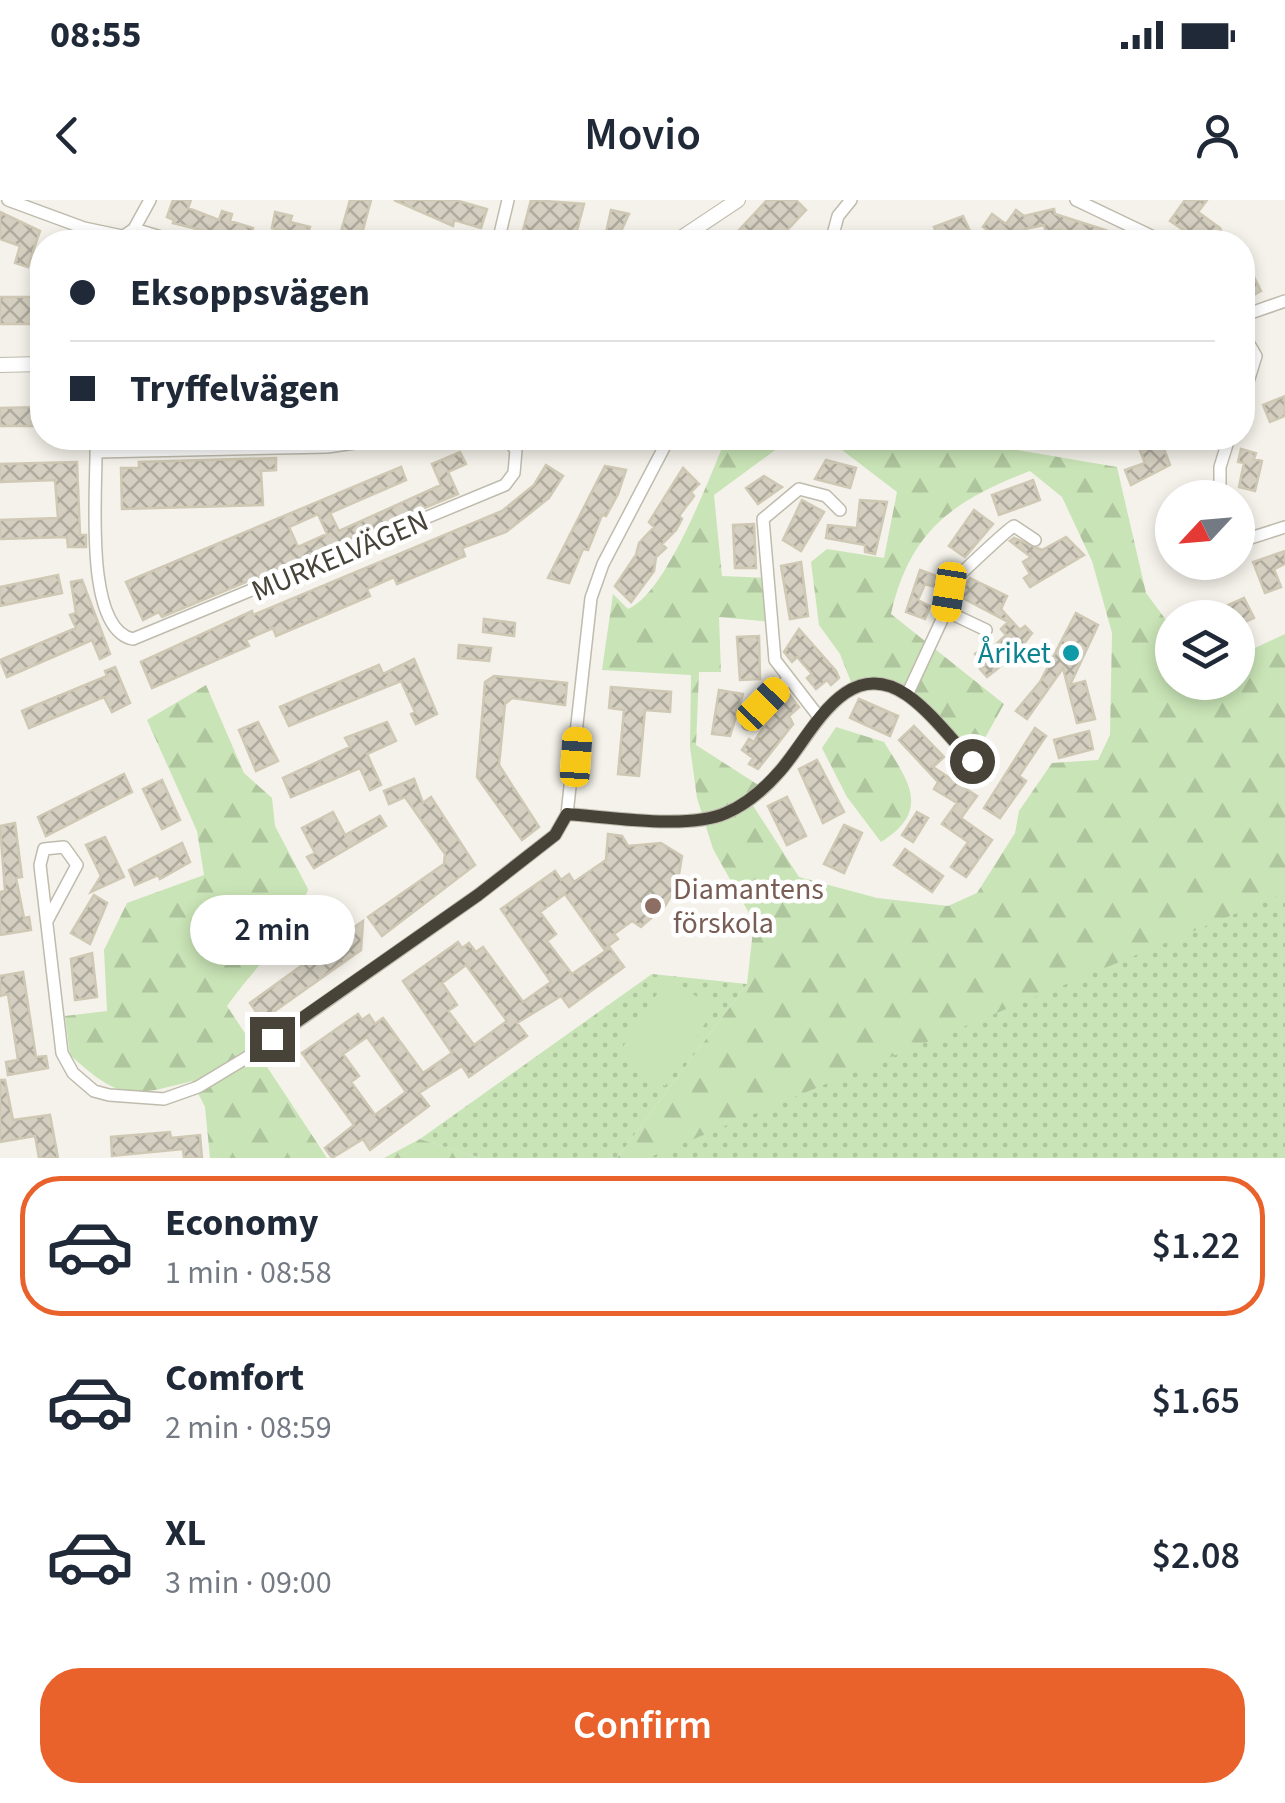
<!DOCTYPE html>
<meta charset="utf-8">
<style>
:root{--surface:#fff;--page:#f6f6f7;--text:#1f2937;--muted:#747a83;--line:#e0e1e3;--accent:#e9622c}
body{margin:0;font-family:"Source Sans 3",sans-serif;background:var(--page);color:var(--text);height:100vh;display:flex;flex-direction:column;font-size:38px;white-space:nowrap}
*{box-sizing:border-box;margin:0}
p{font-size:32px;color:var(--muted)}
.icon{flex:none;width:55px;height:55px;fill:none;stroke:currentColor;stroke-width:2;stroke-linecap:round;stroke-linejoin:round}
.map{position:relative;height:958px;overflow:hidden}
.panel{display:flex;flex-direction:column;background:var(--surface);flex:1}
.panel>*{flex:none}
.hud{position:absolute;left:30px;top:30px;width:1225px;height:220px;border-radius:40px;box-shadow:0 5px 15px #0003;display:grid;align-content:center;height:220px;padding:0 40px;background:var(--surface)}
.needle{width:65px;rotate:244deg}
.tools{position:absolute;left:1155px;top:280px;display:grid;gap:20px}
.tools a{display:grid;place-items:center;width:100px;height:100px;border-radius:50%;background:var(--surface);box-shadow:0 5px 15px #0003;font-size:50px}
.end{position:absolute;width:45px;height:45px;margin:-22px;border:12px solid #474339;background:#fff;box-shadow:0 0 0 5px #fff}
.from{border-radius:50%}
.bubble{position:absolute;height:70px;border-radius:35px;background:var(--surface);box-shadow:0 5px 15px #0003;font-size:32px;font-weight:600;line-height:70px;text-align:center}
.car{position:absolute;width:30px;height:60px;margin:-30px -15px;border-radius:12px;box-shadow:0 0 8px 2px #0007;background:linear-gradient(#f5c518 24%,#345 0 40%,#f5c518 0 76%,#345 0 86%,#f5c518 0)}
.hud b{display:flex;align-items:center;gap:35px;height:95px;font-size:38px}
.hud b+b{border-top:2px solid var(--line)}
.hud i{width:25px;height:25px;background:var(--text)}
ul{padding:18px 0 0;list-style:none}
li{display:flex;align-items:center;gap:30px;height:140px;margin:0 20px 15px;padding:0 20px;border:5px solid transparent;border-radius:40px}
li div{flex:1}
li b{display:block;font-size:38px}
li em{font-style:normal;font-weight:600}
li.active{border-color:var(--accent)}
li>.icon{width:90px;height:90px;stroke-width:1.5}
.cta{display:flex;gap:20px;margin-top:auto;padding:20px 40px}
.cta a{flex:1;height:115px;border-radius:40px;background:var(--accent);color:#fff;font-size:40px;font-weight:600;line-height:115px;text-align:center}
.status{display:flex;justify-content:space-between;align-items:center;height:70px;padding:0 50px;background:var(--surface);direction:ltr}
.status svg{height:28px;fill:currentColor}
header{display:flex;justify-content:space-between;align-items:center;height:130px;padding:0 40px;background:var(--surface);font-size:45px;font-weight:600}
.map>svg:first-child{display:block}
.forest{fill:url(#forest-firs);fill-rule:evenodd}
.park{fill:url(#park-dots)}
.garden{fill:#c9e4b6}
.building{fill:url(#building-cross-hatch);stroke:#cfc8b4;stroke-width:2.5;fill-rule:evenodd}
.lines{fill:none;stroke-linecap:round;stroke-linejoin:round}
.minor-casing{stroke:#bfbbad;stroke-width:14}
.tertiary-casing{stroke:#bfbbad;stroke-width:16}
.minor{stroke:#fff;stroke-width:11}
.tertiary{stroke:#fff;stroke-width:14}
.route{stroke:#474339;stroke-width:12}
.culture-dot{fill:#0f9aa8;stroke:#fff;stroke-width:4}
.education-dot{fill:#8d6e63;stroke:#fff;stroke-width:4}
.labels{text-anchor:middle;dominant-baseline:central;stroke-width:9;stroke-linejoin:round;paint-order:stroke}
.street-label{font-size:30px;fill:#474339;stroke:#fff}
.culture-label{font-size:30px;fill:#0d838f;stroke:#fff;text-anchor:end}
.education-label{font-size:30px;fill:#785e54;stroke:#fff;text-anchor:start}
</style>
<div class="status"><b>08:55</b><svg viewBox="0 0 49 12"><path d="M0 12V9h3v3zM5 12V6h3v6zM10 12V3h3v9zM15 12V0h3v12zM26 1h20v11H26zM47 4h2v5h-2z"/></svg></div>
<header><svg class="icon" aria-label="back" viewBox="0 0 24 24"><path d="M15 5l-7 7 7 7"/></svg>Movio<svg class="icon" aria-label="person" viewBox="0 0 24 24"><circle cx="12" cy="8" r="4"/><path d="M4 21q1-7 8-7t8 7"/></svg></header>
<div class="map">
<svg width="1285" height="958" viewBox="0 0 1285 958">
<defs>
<pattern id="forest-firs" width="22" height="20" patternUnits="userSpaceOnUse" patternTransform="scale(2.5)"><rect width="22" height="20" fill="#c9e4b6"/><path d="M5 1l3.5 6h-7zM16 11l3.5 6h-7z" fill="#aec59d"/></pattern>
<pattern id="park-dots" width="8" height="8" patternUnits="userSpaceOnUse" patternTransform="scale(2.5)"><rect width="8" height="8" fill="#c9e4b6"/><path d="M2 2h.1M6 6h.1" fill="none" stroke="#aec59d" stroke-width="1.8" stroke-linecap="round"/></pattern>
<pattern id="building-cross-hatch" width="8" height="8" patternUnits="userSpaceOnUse" patternTransform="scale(2.5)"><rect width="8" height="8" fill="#d4cfc0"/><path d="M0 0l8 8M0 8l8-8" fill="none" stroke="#aeaa9d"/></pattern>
</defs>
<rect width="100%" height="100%" fill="#f4f2ea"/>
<path class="forest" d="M726,238H946L1117,267L1146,393L1172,428V482H1238V456L1285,434V958H617L747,784L754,722L713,649L697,598L690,547L691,475L602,470L613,394L628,409C666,394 710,277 726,238ZM786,242L842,250L897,292L884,358L827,349L811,362L819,425L840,454L853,487C913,485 933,521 972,561L1004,504L891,414C910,330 954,300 1030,271L1062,297L1092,361L1112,433L1110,535L1098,560L1052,563L1019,611L1015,633L977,693L948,706L877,698L799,677L750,601L763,588L696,545L699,472H721L719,417L772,422V378L722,376L714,295Z
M206,485L244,573L272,598L275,626L308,689C293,734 254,767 227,806L327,958H210L205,907L192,881C128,898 119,899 70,855L65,816L107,811L104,750L127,703L204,675L197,631L147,520Z
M836,527L884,542C908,581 932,610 881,642L847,597L822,548Z
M420,939L481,958H384Z"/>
<path class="park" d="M1285,693V958H648Z
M652,774L747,784L617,958H481L420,939Z"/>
<path class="garden" d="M667,778L715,808L665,886L617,856Z"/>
<path class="building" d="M173,0H191L188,8L219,20L222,11L232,14L230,21L253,28L249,42L173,23L174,20L167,17Z
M350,0H371L361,37L359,42H338Z
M394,0H455L487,9L481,28L454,20L453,26Z
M531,0L584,4L574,42H520Z
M767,0H796L806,10L776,42H728Z
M1185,0H1207L1198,12L1220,28L1226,42H1201L1170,21Z
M1054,9L1055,14L1108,31L1128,42H1074L1058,37L1061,29L1046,32L1044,25L1025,29L1015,42H1005L983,27L992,14L1006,24L1016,10L1024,16Z
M611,10L629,14L616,42H604Z
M0,12L40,31L28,67L15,63L20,46L0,39Z
M275,12L292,16L290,22L310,27L306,42H281L284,31L272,28Z
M963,16L975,42H940L934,27Z
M1242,53L1261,91L1246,99L1242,91Z
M0,97H42V124H0Z
M1285,196V216L1270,222L1263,205Z
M42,207V226H0V208Z
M1135,238H1160L1170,265L1131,285L1125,270L1145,263Z
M1241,249L1256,253L1254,259L1262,261L1255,291L1239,287L1244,263L1238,262Z
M460,252L466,264L448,272L458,294L162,417L159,412L143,420L126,382L401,267L406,280L330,313L339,331L441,285L432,264ZM318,314L327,334L298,347L289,327Z
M276,258V270L261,271L263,305L122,309L121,268H139V262Z
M826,260L856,268L850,288L815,279Z
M77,262L80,335H86V347H68L67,337L0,339V320L58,318L55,280L0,282V264Z
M546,265L563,276L549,298L506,332L462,348L465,356L397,384L394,377L367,389L370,396L276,436L273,428L246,440L249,446L152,488L141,462L252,411L253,415L502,311L534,285Z
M605,266L626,270L618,294L606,316L602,315L588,350L583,349L569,383L548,378Z
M683,268L699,284L691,292L694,296L679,316L682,319L676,330L662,344L666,348L656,357L654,371L631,402L615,386L636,355L639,343L654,327L649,322Z
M764,276L782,287L758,304L746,288Z
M1033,280L1040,300L999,315L992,295Z
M802,300L824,312L801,351L783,340Z
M860,300L887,302L875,354L865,352V345L826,338L828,325L857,328Z
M974,310L993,324L965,357L949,346Z
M754,324L756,368H735L733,325Z
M1066,337L1084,355L1030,387L1024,378L1030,374L1023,362L1031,357L1010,341L1014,338L1042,350Z
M1285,351V364L1274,369L1281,387L1265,393L1253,362Z
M801,362L808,416L790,419L781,366Z
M920,370L942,378L939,388L925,384L918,400L930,406L925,419L906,412Z
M58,375L62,393L0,406V387Z
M970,378L1007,396L1001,409L1020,430L1025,426L1032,433L1016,454L987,477L980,469L985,465L975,454L985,445L990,450L1006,435L1001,429L1008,422L959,396Z
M82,380L110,454L100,459L92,440L7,477L0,460L76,428L70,415L76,413L71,382Z
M1244,398L1254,418L1238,425V418H1200Z
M1076,413L1098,425L1070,485L1085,481L1095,519L1077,523L1063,468L1027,519L1016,511L1040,482Z
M484,419L515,423L514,436L483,432Z
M799,429L836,471L839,478L831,485L827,480L816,489L807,478L812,474L797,457L792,462L784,452Z
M759,436L760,479L740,480L737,437Z
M459,445L491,448L489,461L458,458Z
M414,459L437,514L416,524L411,514L415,512L401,481L289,526L280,507L379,465L383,474Z
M115,467L130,503L112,512L104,497L29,528L22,511L107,476L105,471Z
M494,476L567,483L565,505L512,498L505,504L499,565L539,627L522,640L477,577L485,482Z
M611,487L671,492L670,512L645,510L639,576L618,574L624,510L609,508Z
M719,490L743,494L730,536L712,534Z
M788,493L799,507L789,516L793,524L758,569L749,564L753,558L742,550L749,539L754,542L766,523L763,521Z
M859,499L898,516L890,536L850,518Z
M258,522L278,561L256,571L239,530Z
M387,522L396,541L367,554L381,585L370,590L360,568L291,597L283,578L350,547L345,538Z
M914,526L944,557L933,567L977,596L961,618L992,640L966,677L951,667L968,642L942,624L957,603L934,589L938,582L899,540Z
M1035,528L1046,536L1019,576L1026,581L1000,618L984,608Z
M1089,531L1093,549L1059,558L1054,540Z
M817,560L844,612L823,623L799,569Z
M124,574L132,592L46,636L38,617Z
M414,579L423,603L431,597L475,665L382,736L368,717L444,664L445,654L405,597L389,604L384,591Z
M162,580L180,620L162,629L143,589Z
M787,597L806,636L787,645L768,606Z
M333,612L345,635L380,616L386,626L314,668L307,657L315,653L302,628Z
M917,612L928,618L913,642L902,635Z
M15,623L22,677L16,678L24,718L29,717L31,730L0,735V692L5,691L0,626Z
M844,625L862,633L844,673L824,664Z
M608,634L622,636L628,646L661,643L682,656L677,686L665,706L641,727L632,721L614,734L618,739L604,749L565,694L540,712L556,734L547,741L572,774L610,748L624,767L569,807L561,796L517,823L527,836L469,877L462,866L419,893L429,906L370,950L363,939L332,958L325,948L354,925L302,853L358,814L362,820L369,815L375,824L383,818L423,873L452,853L403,781L458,742L462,748L469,743L476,752L483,747L523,802L551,782L501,709L555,671L561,680L569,674L574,682L606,660ZM466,765L507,821L474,845L448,811L457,805L442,783ZM367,837L406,892L375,915L351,882L359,876L343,854Z
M105,637L124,677L91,692L101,676L86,645Z
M182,643L190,662L160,679L158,675L135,685L129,670Z
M905,649L943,676L932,692L894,665Z
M94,695L107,703L90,744L71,733Z
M339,709L353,728L363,721L361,750L262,820L250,803L330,745L332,736L322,721Z
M92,753L97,797L75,800L71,759Z
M23,772L36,857L46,856L48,868L8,875L6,862L18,860L8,794L0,796V776Z
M0,880H5L13,920L50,915L58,958H39L35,936L0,942Z
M170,932L171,938L200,935L202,958H184L183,949L112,956L111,937Z"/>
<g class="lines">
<g class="minor-casing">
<path id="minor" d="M8,0L84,28L122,36
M1076,0L1164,42
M134,29L178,42
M121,38L134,29L150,0
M498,42L508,0
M831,42L838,16L851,0
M1242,116L1285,101
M1242,132L1256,156L1242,201
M96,238C98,278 81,429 133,439L505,285L514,273L516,250L506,238
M97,252L327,247L389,238
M1220,298V267L1229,238
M1238,342L1285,327
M946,411C947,400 948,390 955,380C960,374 1008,329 1014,326L1035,340
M907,495L946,411L986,430
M819,517L775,460L763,319L799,289L826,296L840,310
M748,524L788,479
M567,614C610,617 688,630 726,613C747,604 765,589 780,571C812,536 845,453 907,495C931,512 952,540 972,561
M47,721L77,665L64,647L44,649L40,665L62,853L73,873L94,891L109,895L164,899L198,887L246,858L478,695L555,635L567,614L591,398L603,364L669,238"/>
</g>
<g class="tertiary-casing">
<path id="tertiary" d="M675,42L738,0
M0,165L42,164"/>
</g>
<use href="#minor" class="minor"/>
<use href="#tertiary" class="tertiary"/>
</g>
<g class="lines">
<path class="route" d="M272,839L478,695L555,635L567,614C610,617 688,630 726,613C747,604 765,588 780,571C811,536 845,453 907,495C931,512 952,540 972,561"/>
</g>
<circle class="culture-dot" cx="1071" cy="453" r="10"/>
<circle class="education-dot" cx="653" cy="706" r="10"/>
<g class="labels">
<g class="street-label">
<text transform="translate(340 356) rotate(-23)">MURKELVÄGEN</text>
</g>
<g class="culture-label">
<text x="1051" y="453">Åriket</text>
</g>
<g class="education-label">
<text x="673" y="689">Diamantens<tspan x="673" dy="34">förskola</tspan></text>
</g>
</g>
</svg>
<div class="tools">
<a><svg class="needle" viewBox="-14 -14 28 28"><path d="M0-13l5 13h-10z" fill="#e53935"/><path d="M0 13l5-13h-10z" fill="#747a83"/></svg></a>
<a><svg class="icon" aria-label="layers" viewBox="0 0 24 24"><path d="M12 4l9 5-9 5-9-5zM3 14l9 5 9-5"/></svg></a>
</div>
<i class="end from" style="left:972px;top:561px"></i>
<i class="end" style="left:272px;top:839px"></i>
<div class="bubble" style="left:190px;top:695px;width:165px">2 min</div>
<i class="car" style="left:949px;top:392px;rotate:189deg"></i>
<i class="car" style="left:763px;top:504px;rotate:44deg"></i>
<i class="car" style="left:576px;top:557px;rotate:4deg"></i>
<div class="hud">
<b><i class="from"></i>Eksoppsvägen</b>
<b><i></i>Tryffelvägen</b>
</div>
</div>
<section class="panel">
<ul>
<li class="active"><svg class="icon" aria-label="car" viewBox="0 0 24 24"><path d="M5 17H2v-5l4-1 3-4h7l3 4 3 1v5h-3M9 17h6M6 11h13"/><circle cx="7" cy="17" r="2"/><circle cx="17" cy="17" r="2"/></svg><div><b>Economy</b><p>1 min · 08:58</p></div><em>$1.22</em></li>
<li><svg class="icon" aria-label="car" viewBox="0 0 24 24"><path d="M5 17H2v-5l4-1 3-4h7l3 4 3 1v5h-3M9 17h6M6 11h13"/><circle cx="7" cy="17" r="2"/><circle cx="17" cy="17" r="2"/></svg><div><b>Comfort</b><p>2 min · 08:59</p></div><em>$1.65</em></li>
<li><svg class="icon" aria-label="car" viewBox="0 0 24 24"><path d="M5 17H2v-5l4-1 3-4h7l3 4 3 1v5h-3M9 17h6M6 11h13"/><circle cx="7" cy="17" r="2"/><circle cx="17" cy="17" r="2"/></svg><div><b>XL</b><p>3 min · 09:00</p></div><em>$2.08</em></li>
</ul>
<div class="cta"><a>Confirm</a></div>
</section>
